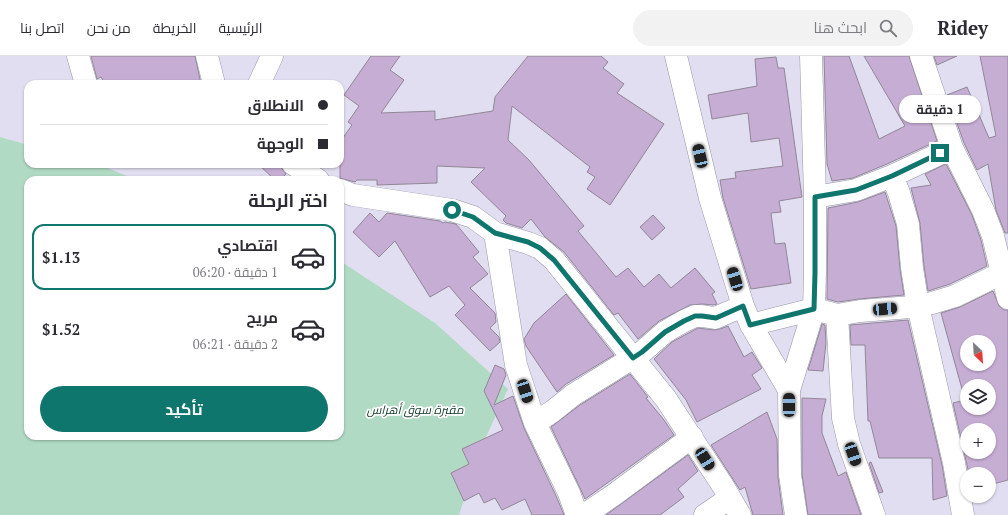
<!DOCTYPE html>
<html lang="ar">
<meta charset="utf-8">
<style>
:root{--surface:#fff;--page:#f2f2f3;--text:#2b2b33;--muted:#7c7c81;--line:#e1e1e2;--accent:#0f766e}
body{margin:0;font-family:"PT Serif",Cairo,serif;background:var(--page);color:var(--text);direction:rtl;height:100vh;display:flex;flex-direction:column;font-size:15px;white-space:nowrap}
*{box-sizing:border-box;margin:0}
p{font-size:13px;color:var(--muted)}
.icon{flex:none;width:22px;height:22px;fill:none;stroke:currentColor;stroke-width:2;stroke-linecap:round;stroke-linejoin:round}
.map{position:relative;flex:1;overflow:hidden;direction:ltr}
.drawer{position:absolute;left:24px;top:120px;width:320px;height:264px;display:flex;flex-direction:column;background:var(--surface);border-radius:12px;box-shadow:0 1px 3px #0004;direction:rtl}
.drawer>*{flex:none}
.top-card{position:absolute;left:24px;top:24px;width:320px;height:88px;border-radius:12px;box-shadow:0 1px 3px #0004;direction:rtl;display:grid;align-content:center;height:88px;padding:0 16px;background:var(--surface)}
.needle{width:26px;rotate:155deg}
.tools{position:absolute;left:960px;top:279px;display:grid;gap:8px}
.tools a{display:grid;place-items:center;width:36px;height:36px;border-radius:50%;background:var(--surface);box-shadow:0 1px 3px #0004;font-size:20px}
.end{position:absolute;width:18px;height:18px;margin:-9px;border:5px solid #0f766e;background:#fff;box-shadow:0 0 0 2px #fff}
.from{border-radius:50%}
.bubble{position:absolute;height:28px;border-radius:14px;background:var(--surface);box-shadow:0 1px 3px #0004;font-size:13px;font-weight:700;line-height:28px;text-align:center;direction:rtl}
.car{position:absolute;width:12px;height:24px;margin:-12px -6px;border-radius:5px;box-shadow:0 0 3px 1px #0007;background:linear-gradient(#222 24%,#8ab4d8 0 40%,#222 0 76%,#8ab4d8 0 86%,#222 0)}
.top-card b{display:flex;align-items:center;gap:14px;height:38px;font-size:15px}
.top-card b+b{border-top:1px solid var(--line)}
.top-card i{width:10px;height:10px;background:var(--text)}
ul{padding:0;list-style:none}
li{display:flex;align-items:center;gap:12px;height:66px;margin:0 8px 6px;padding:0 8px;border:2px solid transparent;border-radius:12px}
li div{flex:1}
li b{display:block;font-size:15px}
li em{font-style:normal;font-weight:700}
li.selected{border-color:var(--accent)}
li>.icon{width:36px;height:36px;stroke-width:1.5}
h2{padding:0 16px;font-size:18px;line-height:48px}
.primary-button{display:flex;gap:8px;margin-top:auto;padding:8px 16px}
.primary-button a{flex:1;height:46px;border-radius:24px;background:var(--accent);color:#fff;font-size:16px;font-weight:700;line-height:46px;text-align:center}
header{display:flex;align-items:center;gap:24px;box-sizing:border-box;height:56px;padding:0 20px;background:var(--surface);border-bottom:1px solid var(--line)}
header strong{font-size:19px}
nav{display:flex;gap:22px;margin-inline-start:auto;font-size:14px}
.search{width:280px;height:36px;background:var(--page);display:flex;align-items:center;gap:10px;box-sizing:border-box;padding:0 14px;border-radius:22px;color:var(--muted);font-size:15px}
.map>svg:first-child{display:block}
.green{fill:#b1dac4}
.building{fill:#c6add3;stroke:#918797;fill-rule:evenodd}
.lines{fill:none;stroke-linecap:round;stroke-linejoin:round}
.minor-casing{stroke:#9896a7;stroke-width:23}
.minor{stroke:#fff;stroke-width:22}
.route{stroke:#0f766e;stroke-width:5}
.labels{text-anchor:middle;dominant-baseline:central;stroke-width:3.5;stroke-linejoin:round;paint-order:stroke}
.park-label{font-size:12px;font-style:italic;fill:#103726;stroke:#fff}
</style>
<header>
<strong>Ridey</strong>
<div class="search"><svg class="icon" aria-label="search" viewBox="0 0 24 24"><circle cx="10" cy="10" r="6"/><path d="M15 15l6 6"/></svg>ابحث هنا</div>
<nav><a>الرئيسية</a><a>الخريطة</a><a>من نحن</a><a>اتصل بنا</a></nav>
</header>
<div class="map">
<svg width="1008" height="459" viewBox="0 0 1008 459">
<rect width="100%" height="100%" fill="#e1def1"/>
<path class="green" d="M0,81L28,89V108H97L137,124H28V380H340V205L435,267L508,333L480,394L459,459H0Z"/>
<path class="building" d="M91,0H195L201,28H105L101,21L97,23Z
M371,0H400L390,14L404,24L381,57L435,55V64L493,55L495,41L528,0H601L608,6L603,12L624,28L617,37L664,68L610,149L587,133L595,121L587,116L590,111L512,50L508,84L529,104L584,170L578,175L616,221L628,212L644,231L659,218L671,232L695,212L715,236L712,238L717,248L713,249L702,248L690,249L659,265L638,283L618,257L614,259L564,196L545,181L531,163L522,172L506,167L503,164L506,160L471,126L485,112L437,110V127L377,129V124H357L355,126L340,122V86L352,69L348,66L359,50L344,39Z
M824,0H849L879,83L905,70L864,0H909L937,85L887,108L853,122L832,125L827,108Z
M934,0H957L937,9Z
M980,0H1008V177H1005L996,154L988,108L977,114L964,87L947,39L967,31L989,82L996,80Z
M776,1L778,12H784L802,141L779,145L781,156L771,157L775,188L785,187L791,227L751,233L723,142L720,124L736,122L735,116L783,110L779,82L751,86L748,57L712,63L708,39L757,30L755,3Z
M258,108H281L282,113L286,118L280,124H275Z
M946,108L972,159L981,184L987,210L950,228L928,235L924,210L920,167L911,132L931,129L925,118Z
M885,136L896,170L900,213L904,239L859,243L838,246L827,243L828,152L858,146Z
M370,157L379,166L387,157L440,165L443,167L445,166L456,168L479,196L473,201L488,218L470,232L495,257L496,266L490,272L499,281L500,286L490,295L455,259L465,249L449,230L430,241L395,185L379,201L353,176Z
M653,159L665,172L652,184L640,171Z
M993,235L999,250L1004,254H1008V424L989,429V418H969L953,347L965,344L941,257L960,251ZM967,286H989V308H967ZM967,330H989V352H967ZM967,374H989V396H967Z
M566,238L614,299L566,328L557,336L526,290L524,283L534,267Z
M908,264L942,409L947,440L933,444L932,402H879L870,365H868L865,289H851L850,269Z
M822,268L825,269L826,287L823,315L808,314Z
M728,270L744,301L752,296L762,312L752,319L761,333L697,366L686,344L654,303L672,286L698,272L714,274L720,273Z
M495,309L504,313L506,319L494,349L513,340L524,372L557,442L564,459H532L525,443L502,454L495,442L484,447L479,437L464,445L451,417L469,408L462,393L503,374L484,335Z
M630,318L648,341L646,342L664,364L674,379L585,443L580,432L551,371L580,349Z
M802,342L826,343L822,360V377L838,420L846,416L861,459H808L802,418Z
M767,356L777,383L778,421L783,459H753L745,431L740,434L711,389Z
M688,399L698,415L678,433L684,441L660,459H606Z
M871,406L883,436L879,437L869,407Z"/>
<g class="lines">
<g class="minor-casing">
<path id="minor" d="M78,0L86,28
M207,0L214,28
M676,0L710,142L743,250L751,269L789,334
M921,0L952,92L983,154L993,180L1008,242
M259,28L272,0
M293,108L318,124
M892,120L899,137L908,168L912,212L918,250L954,407L963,459
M340,134L353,139L452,154L473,161L495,177L528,187L540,192L554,204L666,343L723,430L740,459
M815,141L856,134L892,120L952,92
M495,177L516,309L535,367L569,437L577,459
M837,259L843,362L849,388L874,459
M751,269L814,253L837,259L860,255L911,251L932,247L955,240L1002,217L1006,224H1008
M535,367L553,355L573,339L642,296L665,276L684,265L695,260H702L715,262L743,250
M584,459L615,438L692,381
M705,459L730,442
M796,459L790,419L789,334L814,253L815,217V141L811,0"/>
</g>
<use href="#minor" class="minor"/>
</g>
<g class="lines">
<path class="route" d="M452,154L473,161L495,177L528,186L540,192L554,204L633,302L642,296L665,276L684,265L695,260H702L716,262L743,250L750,269L814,253L815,217V141L856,134L892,120L940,97"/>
</g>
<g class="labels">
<g class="park-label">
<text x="415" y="353">مقبرة سوق أهراس</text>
</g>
</g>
</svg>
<div class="tools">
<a><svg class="needle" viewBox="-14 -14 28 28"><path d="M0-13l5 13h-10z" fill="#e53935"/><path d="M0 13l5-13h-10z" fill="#7c7c81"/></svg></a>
<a><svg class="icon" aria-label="layers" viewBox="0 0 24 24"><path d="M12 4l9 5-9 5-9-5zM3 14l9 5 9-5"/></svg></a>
<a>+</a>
<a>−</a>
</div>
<i class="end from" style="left:452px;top:154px"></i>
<i class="end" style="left:940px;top:97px"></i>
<div class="bubble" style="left:899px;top:39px;width:82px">1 دقيقة</div>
<i class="car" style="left:700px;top:100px;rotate:347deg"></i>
<i class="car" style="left:735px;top:223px;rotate:343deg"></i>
<i class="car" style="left:885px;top:253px;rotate:85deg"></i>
<i class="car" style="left:525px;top:335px;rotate:162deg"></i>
<i class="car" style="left:789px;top:349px;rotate:0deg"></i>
<i class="car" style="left:853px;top:398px;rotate:161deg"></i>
<i class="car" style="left:705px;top:403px;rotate:147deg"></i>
<div class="top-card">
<b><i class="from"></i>الانطلاق</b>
<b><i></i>الوجهة</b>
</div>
<section class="drawer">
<h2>اختر الرحلة</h2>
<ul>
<li class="selected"><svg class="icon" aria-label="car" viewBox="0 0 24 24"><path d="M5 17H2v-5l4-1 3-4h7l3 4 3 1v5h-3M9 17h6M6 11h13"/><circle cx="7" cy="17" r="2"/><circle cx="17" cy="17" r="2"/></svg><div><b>اقتصادي</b><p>1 دقيقة · 06:20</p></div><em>$1.13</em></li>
<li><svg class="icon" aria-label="car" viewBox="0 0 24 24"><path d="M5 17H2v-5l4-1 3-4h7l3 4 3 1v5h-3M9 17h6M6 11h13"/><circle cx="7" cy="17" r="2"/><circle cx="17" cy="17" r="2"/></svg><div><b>مريح</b><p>2 دقيقة · 06:21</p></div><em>$1.52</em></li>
</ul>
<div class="primary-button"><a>تأكيد</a></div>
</section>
</div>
